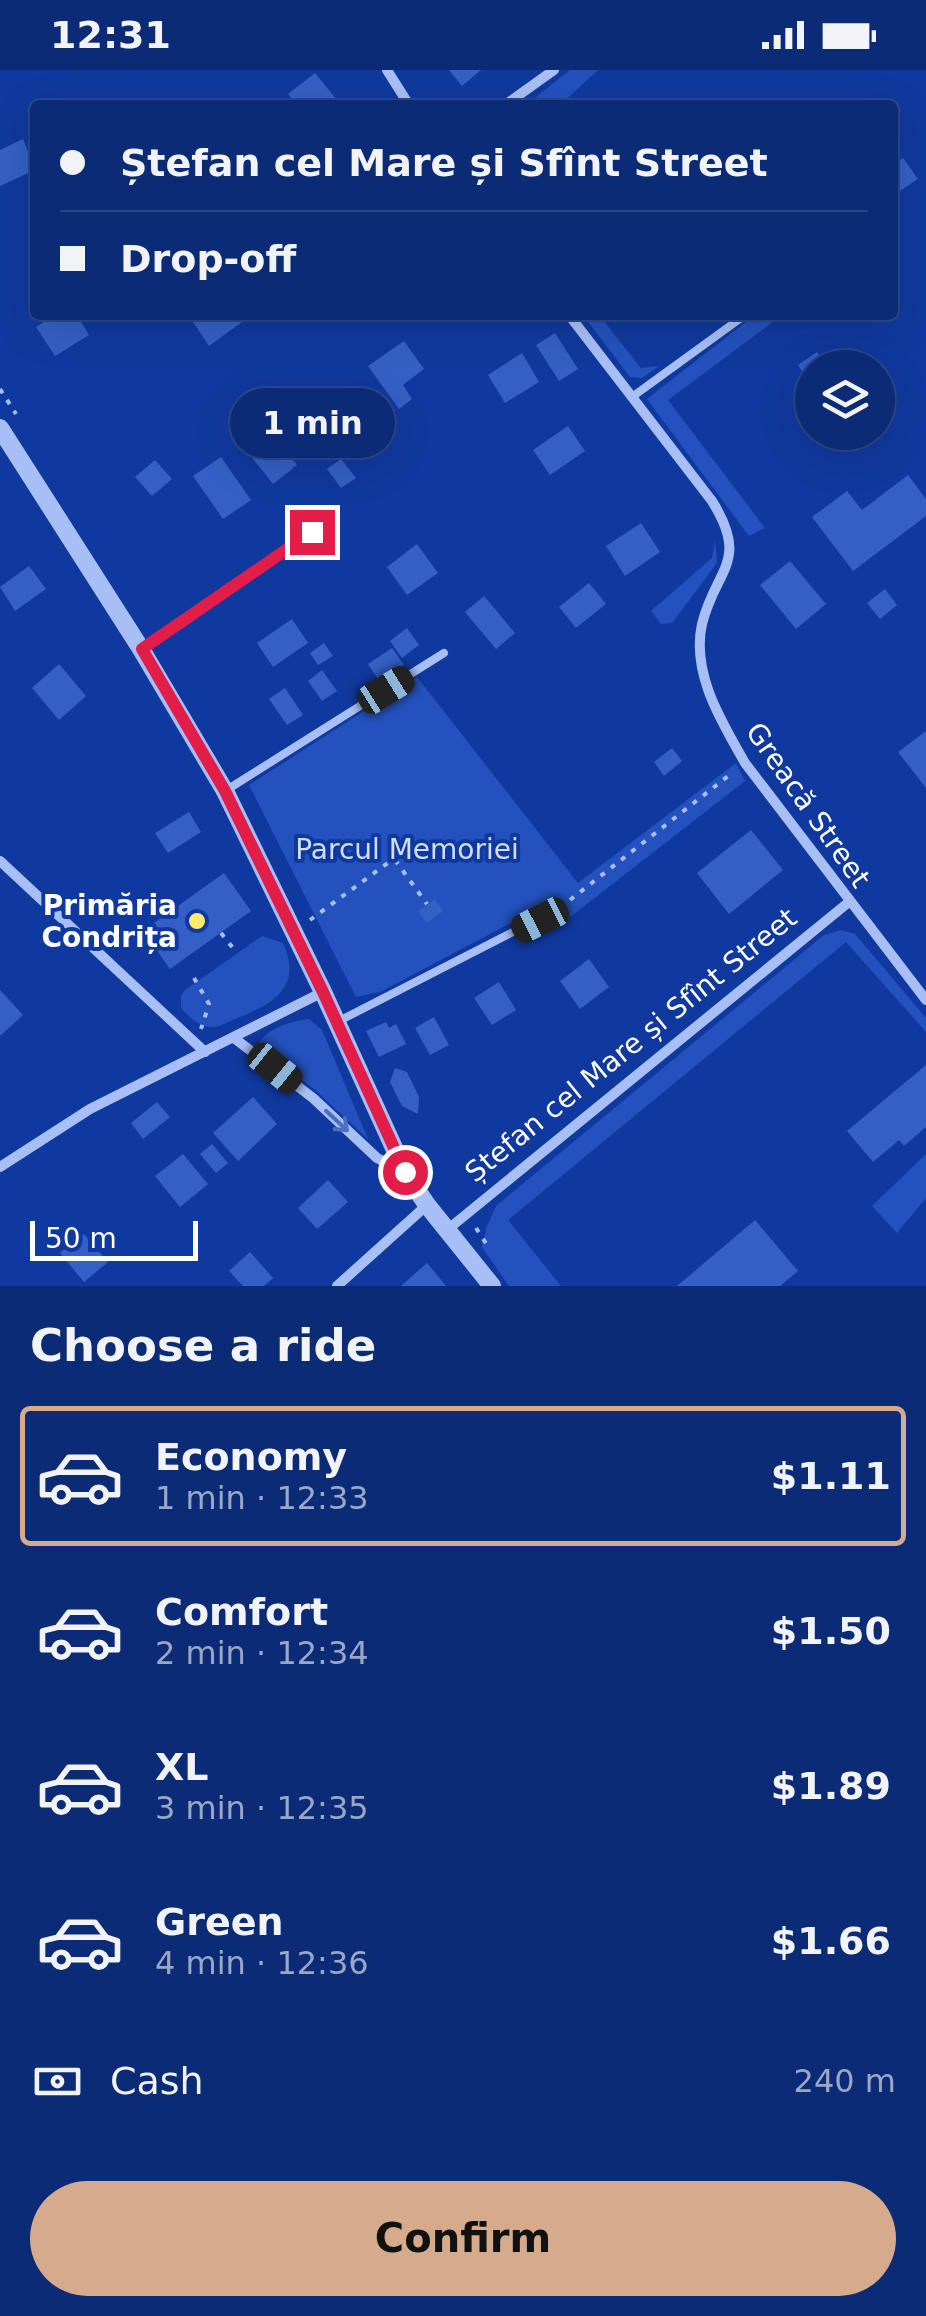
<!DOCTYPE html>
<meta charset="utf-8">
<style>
:root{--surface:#0c2b77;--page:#1a377f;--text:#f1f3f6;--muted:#9aa7c6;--line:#2c4789;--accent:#d6ab8b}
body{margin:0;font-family:"DejaVu Sans",sans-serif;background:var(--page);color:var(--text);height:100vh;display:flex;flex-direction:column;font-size:38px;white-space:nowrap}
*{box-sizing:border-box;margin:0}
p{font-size:32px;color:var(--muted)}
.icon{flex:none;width:55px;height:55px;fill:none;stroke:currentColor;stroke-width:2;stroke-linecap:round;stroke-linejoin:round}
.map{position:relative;height:1216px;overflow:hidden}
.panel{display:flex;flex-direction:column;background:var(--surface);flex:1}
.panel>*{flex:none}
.guide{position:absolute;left:30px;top:30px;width:868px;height:220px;border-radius:10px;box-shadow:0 10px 40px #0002,0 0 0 2px var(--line);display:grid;align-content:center;height:220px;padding:0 30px;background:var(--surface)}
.tools{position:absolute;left:795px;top:280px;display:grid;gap:20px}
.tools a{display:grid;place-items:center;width:100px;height:100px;border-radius:50%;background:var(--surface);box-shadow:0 10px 40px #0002,0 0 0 2px var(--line);font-size:50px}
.scale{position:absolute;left:30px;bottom:25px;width:168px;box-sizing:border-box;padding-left:10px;border:5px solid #fff;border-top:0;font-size:28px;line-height:35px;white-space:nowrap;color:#fff;-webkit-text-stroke:8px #10399f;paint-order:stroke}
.end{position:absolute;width:45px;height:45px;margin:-22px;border:12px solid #e11d48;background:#fff;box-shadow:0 0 0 5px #fff}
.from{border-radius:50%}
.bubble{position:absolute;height:70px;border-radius:35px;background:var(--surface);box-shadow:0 10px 40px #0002,0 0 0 2px var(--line);font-size:32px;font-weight:700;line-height:70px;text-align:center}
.car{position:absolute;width:30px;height:60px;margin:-30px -15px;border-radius:12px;box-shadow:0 0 8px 2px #0007;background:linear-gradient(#222 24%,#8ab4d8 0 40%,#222 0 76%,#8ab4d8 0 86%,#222 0)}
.guide b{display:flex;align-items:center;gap:35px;height:95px;font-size:38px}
.guide b+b{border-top:2px solid var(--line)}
.guide i{width:25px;height:25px;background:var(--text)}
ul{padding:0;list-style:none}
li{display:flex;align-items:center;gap:30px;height:140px;margin:0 20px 15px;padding:0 10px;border:5px solid transparent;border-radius:10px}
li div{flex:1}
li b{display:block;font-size:38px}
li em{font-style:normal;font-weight:700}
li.current{border-color:var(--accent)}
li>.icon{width:90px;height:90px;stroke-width:1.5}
h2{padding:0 30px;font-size:45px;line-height:120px}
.pay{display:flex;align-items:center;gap:25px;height:110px;padding:0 30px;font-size:38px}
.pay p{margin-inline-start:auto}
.action{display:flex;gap:20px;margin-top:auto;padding:20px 30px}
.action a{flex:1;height:115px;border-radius:60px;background:var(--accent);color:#111;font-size:40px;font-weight:700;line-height:115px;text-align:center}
.status{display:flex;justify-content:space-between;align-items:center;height:70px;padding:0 50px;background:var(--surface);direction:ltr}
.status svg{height:28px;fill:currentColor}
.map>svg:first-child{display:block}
.green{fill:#2352be}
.building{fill:#3460c5}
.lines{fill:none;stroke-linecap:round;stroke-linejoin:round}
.path{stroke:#a8bff5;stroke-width:4;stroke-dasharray:5 8;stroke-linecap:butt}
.service{stroke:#a8bff5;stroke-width:8}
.minor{stroke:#a8bff5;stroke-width:10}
.tertiary{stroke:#a8bff5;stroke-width:18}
.oneway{stroke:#4d6fc1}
.route{stroke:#e11d48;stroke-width:12}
.poi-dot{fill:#ffeb6c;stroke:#10399f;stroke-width:4}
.labels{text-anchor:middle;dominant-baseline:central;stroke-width:8;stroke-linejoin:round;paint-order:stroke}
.street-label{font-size:28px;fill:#fff;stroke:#10399f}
.park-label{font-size:28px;fill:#d1defe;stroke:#10399f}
.poi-label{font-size:28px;font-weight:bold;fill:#fff;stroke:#10399f;text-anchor:end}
</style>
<div class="status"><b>12:31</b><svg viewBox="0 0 49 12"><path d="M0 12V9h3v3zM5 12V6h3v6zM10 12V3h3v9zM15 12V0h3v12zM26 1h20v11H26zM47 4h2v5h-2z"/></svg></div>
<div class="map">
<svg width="926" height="1216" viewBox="0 0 926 1216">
<rect width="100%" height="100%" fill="#10399f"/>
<path class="green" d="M570,0H598L560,35H526Z
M583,245H599L641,298L659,296L642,308L630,307Z
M755,245H782L668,330L765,458L749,466L647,329Z
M715,471L717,493L672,553L661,554L651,541L712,488Z
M417,607L578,813L736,693L745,711L565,851L551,832L380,922L356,927L249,715Z
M841,860L855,864L926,948V962L846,872L508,1150L561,1216H509L482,1177L487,1156L496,1136L824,865Z
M262,866L283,873C301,913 279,931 245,945C236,948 224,955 215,957C200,958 190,948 181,938V926L185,920Z
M309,949L322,960L368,1069L314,1019L258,976C262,960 293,950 309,949Z
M926,1084V1128L897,1163L872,1136Z"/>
<path class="building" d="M449,0H481L462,16Z
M315,3L341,35H297L288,24Z
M23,69L35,100L0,116V80Z
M903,88L918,109L892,126V95Z
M55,245H77L89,265L55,286L36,257Z
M197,245H248L249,247L209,276L191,249Z
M555,263L578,299L559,311L536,275Z
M404,271L424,299L403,315L412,329L399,339L368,296Z
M817,282L827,298H812V307L808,310L798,295Z
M522,283L539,312L505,333L488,305Z
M568,356L585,381L550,405L533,380Z
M271,362L297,395L273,414L247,381Z
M221,387L251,430L223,449L193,406Z
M341,389L356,408L341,418L327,399Z
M155,390L172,409L152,426L135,407Z
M908,405L926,429V446L853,501L812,447L847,421L862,440Z
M641,453L660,482L625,506L606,476Z
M417,474L438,503L407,525L387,497Z
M790,491L826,534L796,559L760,515Z
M29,496L46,519L15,541L0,517Z
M589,513L606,534L576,558L559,537Z
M885,519L897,535L880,549L867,533Z
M484,526L515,563L496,579L465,542Z
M292,549L308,573L273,597L257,573Z
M407,558L419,575L402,588L390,571Z
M324,573L333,586L318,595L310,583Z
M392,578L404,595L379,611L368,594Z
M59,594L86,626L59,650L32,618Z
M322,600L337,621L322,631L308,611Z
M285,618L303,645L287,655L269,629Z
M926,661V718L898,682Z
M672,678L682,691L664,706L654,692Z
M189,742L201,762L168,783L155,763Z
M751,760L783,800L729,844L697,803Z
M224,803L251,841L170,899L143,861Z
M435,829L443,841L427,853L418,841Z
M589,889L609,917L580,939L560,911Z
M499,912L516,940L492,955L474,928Z
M0,920L23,945L0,966Z
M434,947L449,975L430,985L415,958Z
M386,952L389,958L396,954L406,974L379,987L366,961Z
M926,995V1057L904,1076L899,1070L873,1092L847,1061Z
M395,998L407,1002L419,1027L418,1044L402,1036L390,1012Z
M253,1027L277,1054L238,1091L213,1063Z
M157,1032L170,1047L143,1069L131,1053Z
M212,1074L228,1093L216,1103L200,1084Z
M183,1084L208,1114L180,1137L155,1106Z
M328,1110L348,1132L317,1159L298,1138Z
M755,1150L798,1201L780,1216H677Z
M84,1164L108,1192L84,1212L60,1183Z
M250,1182L273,1208L264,1216H243L229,1201Z
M427,1193L446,1216H401Z"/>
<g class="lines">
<path class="path" d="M0,319L16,344
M395,790L427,834
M570,830L732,703
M310,850L411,776
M221,863L233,878
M194,908L209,934L201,959
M476,1158L487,1175"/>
<path class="service" d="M632,327L745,245
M141,579L311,462
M225,721L444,583
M337,952L558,839"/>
<path class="minor" d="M387,0L409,35
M505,35L554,0
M569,245L712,431C750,492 716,498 702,554C691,604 722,652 745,693L926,930
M0,791L205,982
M234,968L313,1028L377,1088L401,1100
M0,1097L90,1039L323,922
M447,1160L849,832
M337,1216L427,1135"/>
<path class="tertiary" d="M0,358L141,579L225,721L323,922L405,1102L427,1135L492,1216"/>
</g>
<defs><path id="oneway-shaft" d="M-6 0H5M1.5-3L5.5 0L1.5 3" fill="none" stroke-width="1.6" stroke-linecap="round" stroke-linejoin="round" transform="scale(2.5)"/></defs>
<use class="oneway" href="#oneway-shaft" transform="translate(337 1051) rotate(43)"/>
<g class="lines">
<path class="route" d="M312,462L142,579L225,721L323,922L405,1102"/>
</g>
<circle class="poi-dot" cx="197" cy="851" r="10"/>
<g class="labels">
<g class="street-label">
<text transform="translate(808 735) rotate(55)">Greacă Street</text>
<text transform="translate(631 975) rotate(-39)">Ștefan cel Mare și Sfînt Street</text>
</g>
<g class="park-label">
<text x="407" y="779">Parcul Memoriei</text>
</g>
<g class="poi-label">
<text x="177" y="835">Primăria<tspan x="177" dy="32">Condrița</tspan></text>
</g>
</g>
</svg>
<div class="tools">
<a><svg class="icon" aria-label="layers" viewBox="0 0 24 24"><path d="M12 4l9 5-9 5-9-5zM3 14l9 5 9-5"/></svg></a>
</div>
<div class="scale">50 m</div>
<i class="end from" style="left:405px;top:1102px"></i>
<i class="end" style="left:312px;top:462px"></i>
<div class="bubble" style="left:230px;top:318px;width:165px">1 min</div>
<i class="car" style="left:386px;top:620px;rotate:58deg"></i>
<i class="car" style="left:540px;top:850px;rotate:243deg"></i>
<i class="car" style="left:275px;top:998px;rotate:129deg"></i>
<div class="guide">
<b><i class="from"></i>Ștefan cel Mare și Sfînt Street</b>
<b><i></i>Drop-off</b>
</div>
</div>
<section class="panel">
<h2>Choose a ride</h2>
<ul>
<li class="current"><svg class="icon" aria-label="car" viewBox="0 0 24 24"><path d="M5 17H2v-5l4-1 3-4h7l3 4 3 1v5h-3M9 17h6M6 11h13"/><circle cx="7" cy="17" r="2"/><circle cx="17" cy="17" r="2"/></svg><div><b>Economy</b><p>1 min · 12:33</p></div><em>$1.11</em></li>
<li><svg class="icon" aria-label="car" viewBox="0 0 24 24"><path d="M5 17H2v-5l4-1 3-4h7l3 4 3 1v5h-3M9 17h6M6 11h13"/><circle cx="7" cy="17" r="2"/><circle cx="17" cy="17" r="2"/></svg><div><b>Comfort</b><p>2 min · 12:34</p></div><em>$1.50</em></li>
<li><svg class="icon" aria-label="car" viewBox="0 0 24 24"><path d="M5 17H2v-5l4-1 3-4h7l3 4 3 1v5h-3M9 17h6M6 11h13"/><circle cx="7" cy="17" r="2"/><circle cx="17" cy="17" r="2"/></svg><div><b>XL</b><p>3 min · 12:35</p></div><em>$1.89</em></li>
<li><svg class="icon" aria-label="car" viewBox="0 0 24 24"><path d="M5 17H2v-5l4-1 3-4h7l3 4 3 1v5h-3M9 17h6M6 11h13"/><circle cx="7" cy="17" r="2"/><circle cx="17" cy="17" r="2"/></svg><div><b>Green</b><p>4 min · 12:36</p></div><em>$1.66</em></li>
</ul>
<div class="pay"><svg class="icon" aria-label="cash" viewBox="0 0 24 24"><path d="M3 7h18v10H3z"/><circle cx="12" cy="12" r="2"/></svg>Cash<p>240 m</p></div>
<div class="action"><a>Confirm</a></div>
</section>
